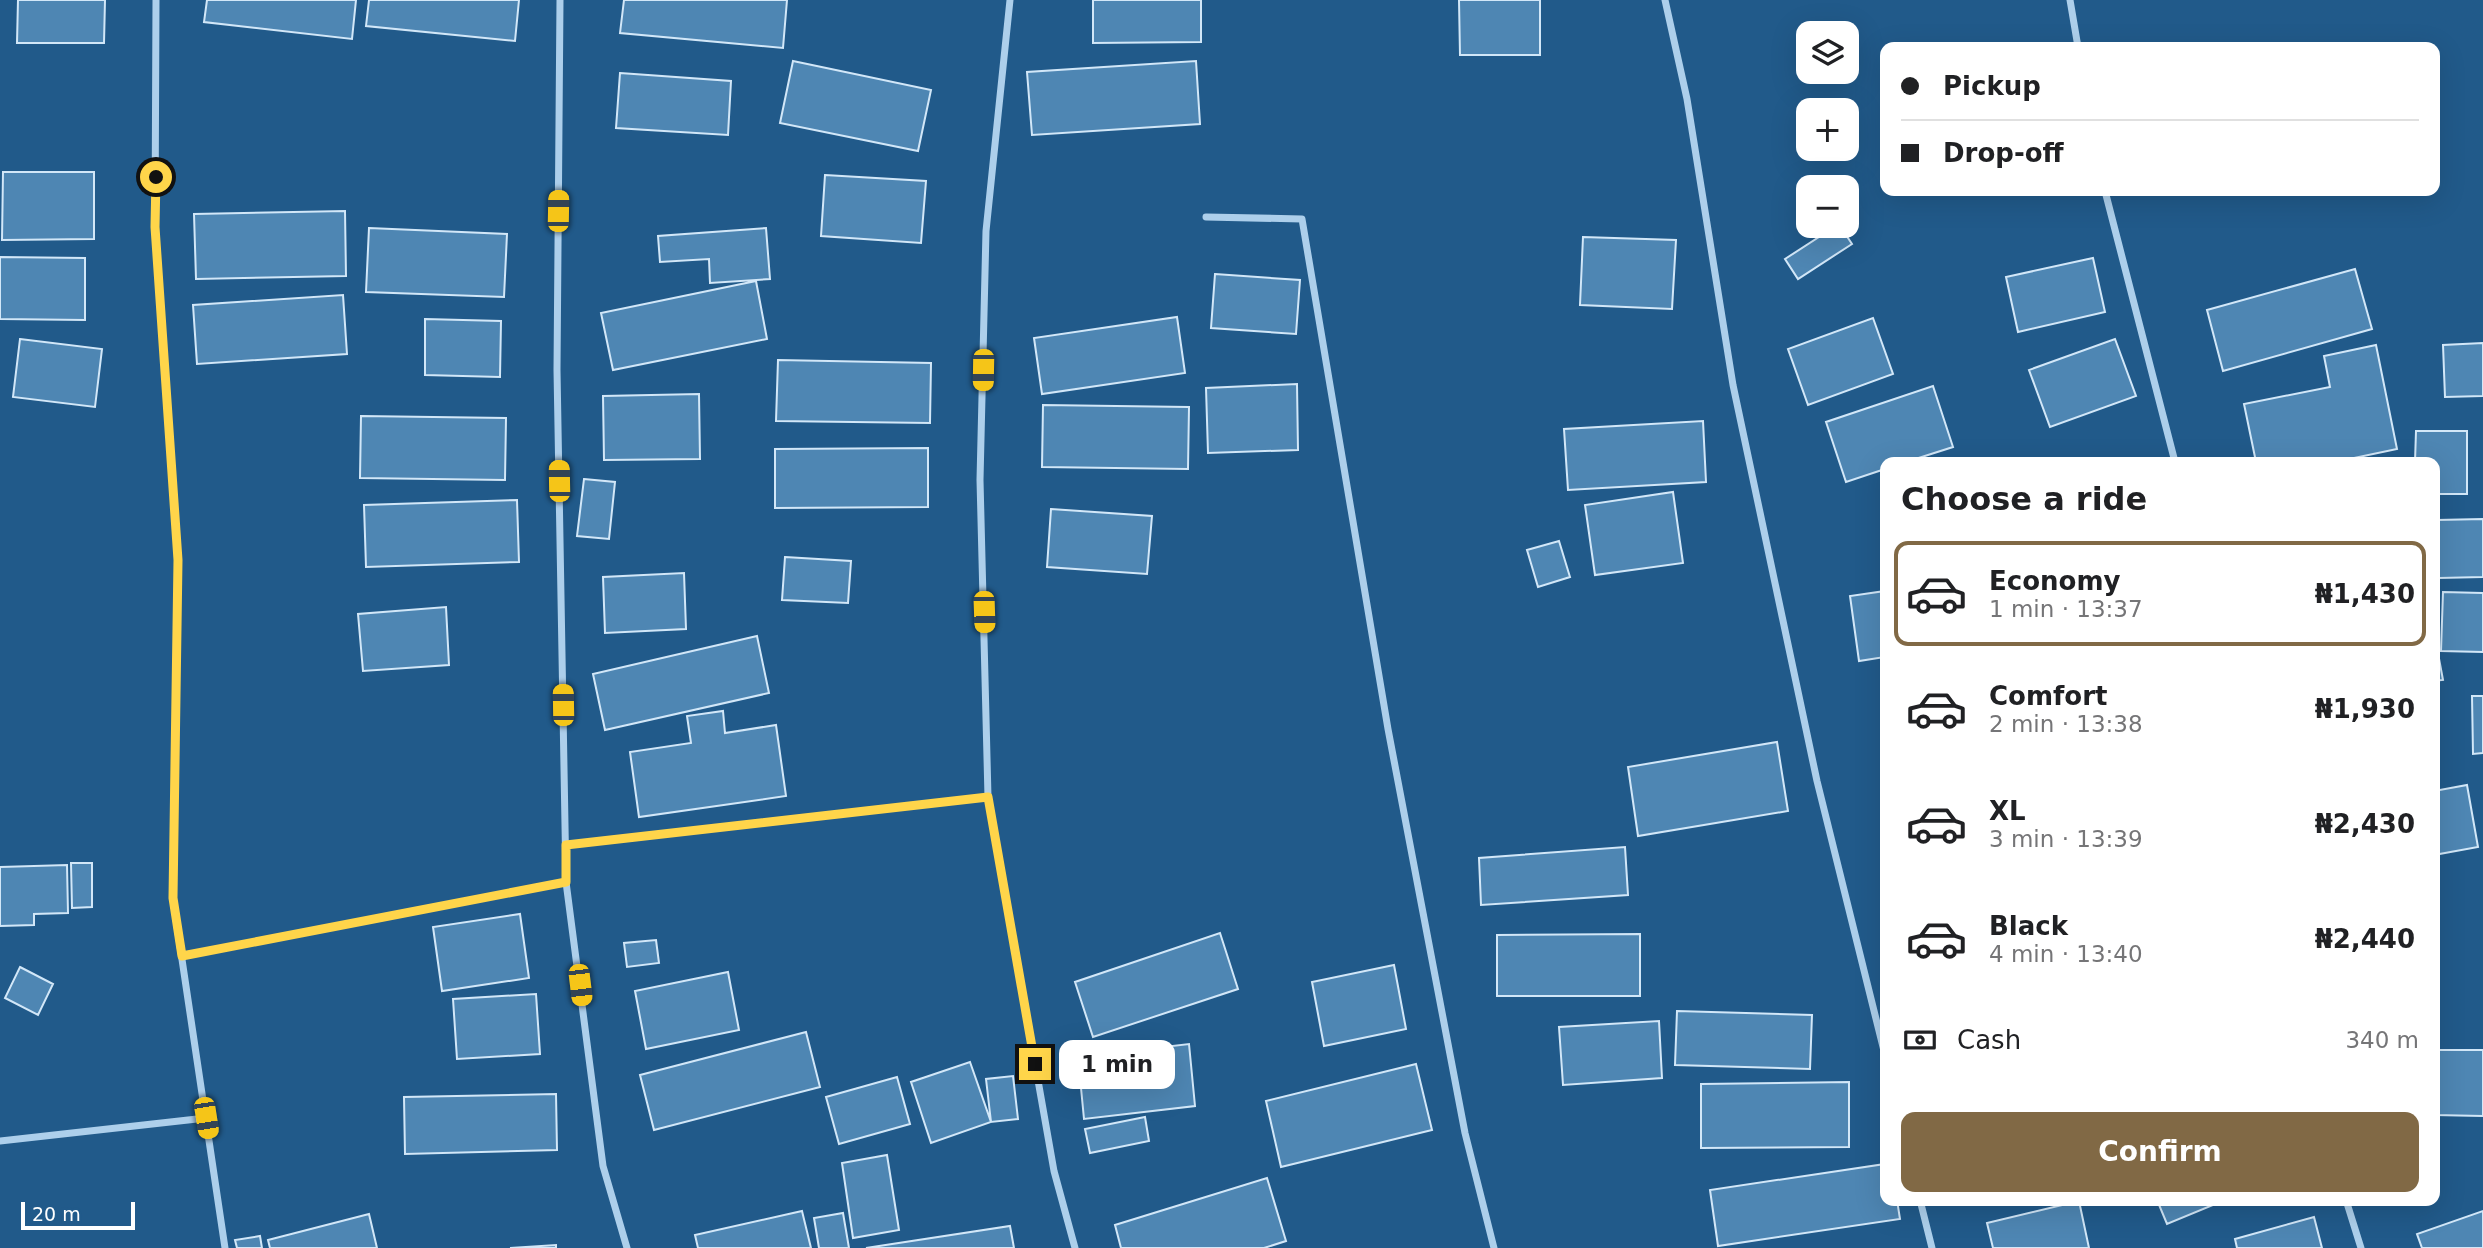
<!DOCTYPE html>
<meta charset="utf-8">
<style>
:root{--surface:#fff;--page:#f2f2f2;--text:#202124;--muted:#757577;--line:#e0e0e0;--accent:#816945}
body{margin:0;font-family:"DejaVu Sans",sans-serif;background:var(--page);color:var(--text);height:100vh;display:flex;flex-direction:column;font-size:26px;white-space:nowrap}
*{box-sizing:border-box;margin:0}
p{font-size:23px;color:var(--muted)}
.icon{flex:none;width:38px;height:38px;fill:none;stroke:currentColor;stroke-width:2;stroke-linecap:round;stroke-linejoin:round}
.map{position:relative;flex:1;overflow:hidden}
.panel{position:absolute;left:1880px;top:457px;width:560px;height:749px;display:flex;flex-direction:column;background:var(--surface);border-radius:14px;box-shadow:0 7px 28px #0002}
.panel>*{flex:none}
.hud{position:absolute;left:1880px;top:42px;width:560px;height:154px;border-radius:14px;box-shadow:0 7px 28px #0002;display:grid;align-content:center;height:154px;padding:0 21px;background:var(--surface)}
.fabs{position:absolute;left:1796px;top:21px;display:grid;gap:14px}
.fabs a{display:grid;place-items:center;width:63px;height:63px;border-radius:14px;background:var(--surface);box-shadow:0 7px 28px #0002;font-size:35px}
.scale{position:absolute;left:21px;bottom:18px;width:114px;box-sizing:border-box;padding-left:7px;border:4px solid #fff;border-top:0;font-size:19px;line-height:24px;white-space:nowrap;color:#fff;-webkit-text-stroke:5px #215a8a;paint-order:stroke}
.end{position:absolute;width:32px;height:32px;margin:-16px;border:9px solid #ffd54a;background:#111;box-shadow:0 0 0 4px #111}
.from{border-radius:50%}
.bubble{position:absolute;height:49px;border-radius:14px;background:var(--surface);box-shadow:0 7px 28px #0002;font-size:23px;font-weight:600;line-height:49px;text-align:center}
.car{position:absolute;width:21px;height:42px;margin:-21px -10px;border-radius:9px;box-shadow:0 0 5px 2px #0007;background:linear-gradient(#f5c518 24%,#345 0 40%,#f5c518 0 76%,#345 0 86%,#f5c518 0)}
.hud b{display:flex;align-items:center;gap:24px;height:66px;font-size:26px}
.hud b+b{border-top:2px solid var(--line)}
.hud i{width:18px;height:18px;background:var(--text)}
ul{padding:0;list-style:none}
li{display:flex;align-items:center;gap:21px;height:105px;margin:0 14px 10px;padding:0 7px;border:4px solid transparent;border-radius:14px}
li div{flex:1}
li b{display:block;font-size:26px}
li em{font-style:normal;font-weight:600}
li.current{border-color:var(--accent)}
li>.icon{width:63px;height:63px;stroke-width:1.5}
h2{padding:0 21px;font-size:32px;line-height:84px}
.pay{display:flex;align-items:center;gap:18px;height:77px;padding:0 21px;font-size:26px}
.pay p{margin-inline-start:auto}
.button{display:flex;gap:14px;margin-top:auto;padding:14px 21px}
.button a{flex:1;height:80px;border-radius:14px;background:var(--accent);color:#fff;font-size:28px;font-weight:600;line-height:80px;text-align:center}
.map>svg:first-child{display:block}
.building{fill:#4e86b3;stroke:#d2e7f8;stroke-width:2}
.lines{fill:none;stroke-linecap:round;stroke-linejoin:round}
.minor{stroke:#adcfeb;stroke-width:7}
.route{stroke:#ffd54a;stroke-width:9}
</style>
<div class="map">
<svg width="2483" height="1248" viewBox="0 0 2483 1248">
<rect width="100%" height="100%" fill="#215a8a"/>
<path class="building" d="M18,0H105L104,43H17Z
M207,0H356L352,39L204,22Z
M369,0H519L515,41L366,26Z
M624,0H787L783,48L620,33Z
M1093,0H1201V42L1093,43Z
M1459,0H1540V55H1460Z
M793,61L931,90L918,151L780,123Z
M1196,61L1200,124L1032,135L1027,72Z
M620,73L731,81L728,135L616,128Z
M3,172H94V239L2,240Z
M825,175L926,181L921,243L821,236Z
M345,211L346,276L196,279L194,214Z
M1836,226H1840L1852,244L1798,279L1785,259Z
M369,228L507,234L504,297L366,292Z
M766,228L770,279L710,283L709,259L660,262L658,236Z
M1583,237L1676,240L1672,309L1580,305Z
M0,257L85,258V320L0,319Z
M2093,258L2105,312L2018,332L2006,277Z
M2355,269L2372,329L2223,371L2207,310Z
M1215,274L1300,280L1296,334L1211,328Z
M756,281L767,339L613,370L601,313Z
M343,295L347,354L197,364L193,305Z
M1177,317L1185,373L1042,394L1034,338Z
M1873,318L1893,374L1808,405L1788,349Z
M425,319L501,321L500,377L425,375Z
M20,339L102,349L95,407L13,397Z
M2115,339L2136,396L2050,427L2029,370Z
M2483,343V396L2445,397L2443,345Z
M2376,345L2397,449L2335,462H2256L2244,404L2330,387L2324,356Z
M778,360L931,363L930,423L776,421Z
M1297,384L1298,450L1208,453L1206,388Z
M1933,386L1953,447L1906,462H1885V469L1846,482L1826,422Z
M699,394L700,459L604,460L603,396Z
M1043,405L1189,407L1188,469L1042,467Z
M361,416L506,418L505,480L360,478Z
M1703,421L1706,482L1568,490L1564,429Z
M2416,431H2467V494H2434V462H2415Z
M928,448V507L775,508V449Z
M584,479L615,482L609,539L577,536Z
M1673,492L1683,563L1595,575L1585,505Z
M517,500L519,562L366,567L364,505Z
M1051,509L1152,516L1147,574L1047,567Z
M2483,519V577L2439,578L2437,520Z
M1559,541L1570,577L1538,587L1527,550Z
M785,557L851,561L848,603L782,600Z
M684,573L686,629L605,633L603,577Z
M1885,591V657L1859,661L1850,596Z
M2443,592L2483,593V652L2441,651Z
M446,607L449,665L363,671L358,614Z
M2434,632L2443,680L2434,681Z
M757,636L769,693L605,730L593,674Z
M2472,696H2483V753L2473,754Z
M723,711L725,733L776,725L786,796L639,817L630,752L691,743L687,716Z
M1777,742L1788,811L1638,836L1628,767Z
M2467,785L2478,847L2434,855V791Z
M1625,847L1628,895L1481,905L1479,858Z
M71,863H92V907L72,908Z
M67,865L68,913L34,914V925L0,926V867Z
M520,914L529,978L442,991L433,927Z
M1220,933L1238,989L1093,1037L1075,982Z
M1640,934V996H1497V935Z
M656,940L659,963L627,967L624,943Z
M1394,965L1406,1029L1324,1046L1312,982Z
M20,967L53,984L38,1015L5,998Z
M728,972L739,1030L646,1049L635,991Z
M536,994L540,1054L457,1059L453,999Z
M1677,1011L1812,1015L1810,1069L1675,1065Z
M1659,1021L1662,1078L1563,1085L1559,1027Z
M806,1032L820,1087L654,1130L640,1075Z
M1189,1044L1195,1106L1084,1119L1078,1057Z
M2434,1050H2483V1116L2434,1115Z
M970,1062L991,1122L931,1143L911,1082Z
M1416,1064L1432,1130L1281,1167L1266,1101Z
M1013,1076L1018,1119L991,1122L986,1079Z
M897,1077L910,1124L839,1144L826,1097Z
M1849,1082V1147L1701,1148V1084Z
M556,1094L557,1150L405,1154L404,1097Z
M1145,1117L1149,1141L1090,1153L1085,1129Z
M887,1155L899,1230L853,1238L842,1163Z
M1885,1164V1200H1897L1900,1219L1718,1246L1710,1190Z
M1267,1178L1286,1241L1264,1248H1121L1115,1225Z
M2157,1200H2211L2213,1205L2167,1224Z
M2079,1201L2089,1248H1993L1987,1223Z
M802,1211L811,1248H698L695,1235Z
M2483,1211V1248H2422L2417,1234Z
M843,1213L849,1248H819L814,1218Z
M369,1214L377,1248H270L268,1240Z
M2314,1217L2322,1248H2237L2235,1239Z
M1010,1226L1014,1248H866Z
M260,1236L262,1248H237L235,1240Z
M556,1245V1248H510Z"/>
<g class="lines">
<path class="minor" d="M156,0L155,227L178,560L173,899L225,1248
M560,0L557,370L566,882L603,1166L627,1248
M1010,0L986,231L980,480L988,797L1054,1171L1075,1248
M1665,0L1687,99L1733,385L1817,781L1885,1055
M2070,0L2078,47
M2105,191L2175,462
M1206,217L1302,219L1388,729L1465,1133L1494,1248
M566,845L988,797
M182,956L566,882
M0,1141L206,1118
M1920,1200L1932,1248
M2346,1200L2361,1248"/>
</g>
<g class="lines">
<path class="route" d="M156,177L155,227L178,560L173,898L182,956L566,882V845L988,797L1035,1064"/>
</g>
</svg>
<div class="fabs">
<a><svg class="icon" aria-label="layers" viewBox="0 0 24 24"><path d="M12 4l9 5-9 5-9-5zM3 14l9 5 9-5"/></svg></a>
<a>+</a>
<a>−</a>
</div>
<div class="scale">20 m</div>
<i class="end from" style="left:156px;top:177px"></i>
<i class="end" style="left:1035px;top:1064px"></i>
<div class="bubble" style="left:1059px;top:1040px;width:116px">1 min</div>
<i class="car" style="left:558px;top:211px;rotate:1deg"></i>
<i class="car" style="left:983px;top:370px;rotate:181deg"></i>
<i class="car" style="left:559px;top:481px;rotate:359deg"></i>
<i class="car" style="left:984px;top:612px;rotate:178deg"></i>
<i class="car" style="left:563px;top:705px;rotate:359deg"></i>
<i class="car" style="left:580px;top:985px;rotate:173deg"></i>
<i class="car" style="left:206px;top:1118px;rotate:171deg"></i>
<div class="hud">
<b><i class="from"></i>Pickup</b>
<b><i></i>Drop-off</b>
</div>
<section class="panel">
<h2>Choose a ride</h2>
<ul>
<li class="current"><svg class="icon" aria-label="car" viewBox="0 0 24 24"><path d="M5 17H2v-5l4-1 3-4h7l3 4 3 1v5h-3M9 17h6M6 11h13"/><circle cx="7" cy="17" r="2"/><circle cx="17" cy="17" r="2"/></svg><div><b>Economy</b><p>1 min · 13:37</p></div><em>₦1,430</em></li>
<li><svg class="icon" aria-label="car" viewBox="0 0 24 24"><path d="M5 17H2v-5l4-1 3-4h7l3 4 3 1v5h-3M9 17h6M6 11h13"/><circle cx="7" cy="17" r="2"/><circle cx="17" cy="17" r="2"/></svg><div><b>Comfort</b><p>2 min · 13:38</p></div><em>₦1,930</em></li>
<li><svg class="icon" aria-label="car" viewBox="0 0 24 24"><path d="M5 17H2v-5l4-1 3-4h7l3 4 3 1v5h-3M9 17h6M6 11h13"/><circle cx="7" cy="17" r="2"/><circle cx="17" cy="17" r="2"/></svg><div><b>XL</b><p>3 min · 13:39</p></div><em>₦2,430</em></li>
<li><svg class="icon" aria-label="car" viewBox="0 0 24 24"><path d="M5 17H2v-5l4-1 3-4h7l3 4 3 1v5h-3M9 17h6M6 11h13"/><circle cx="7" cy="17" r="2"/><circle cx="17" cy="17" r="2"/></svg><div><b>Black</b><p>4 min · 13:40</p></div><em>₦2,440</em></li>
</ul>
<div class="pay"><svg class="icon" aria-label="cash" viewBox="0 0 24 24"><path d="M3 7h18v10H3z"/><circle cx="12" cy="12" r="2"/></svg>Cash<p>340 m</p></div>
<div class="button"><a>Confirm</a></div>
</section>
</div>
